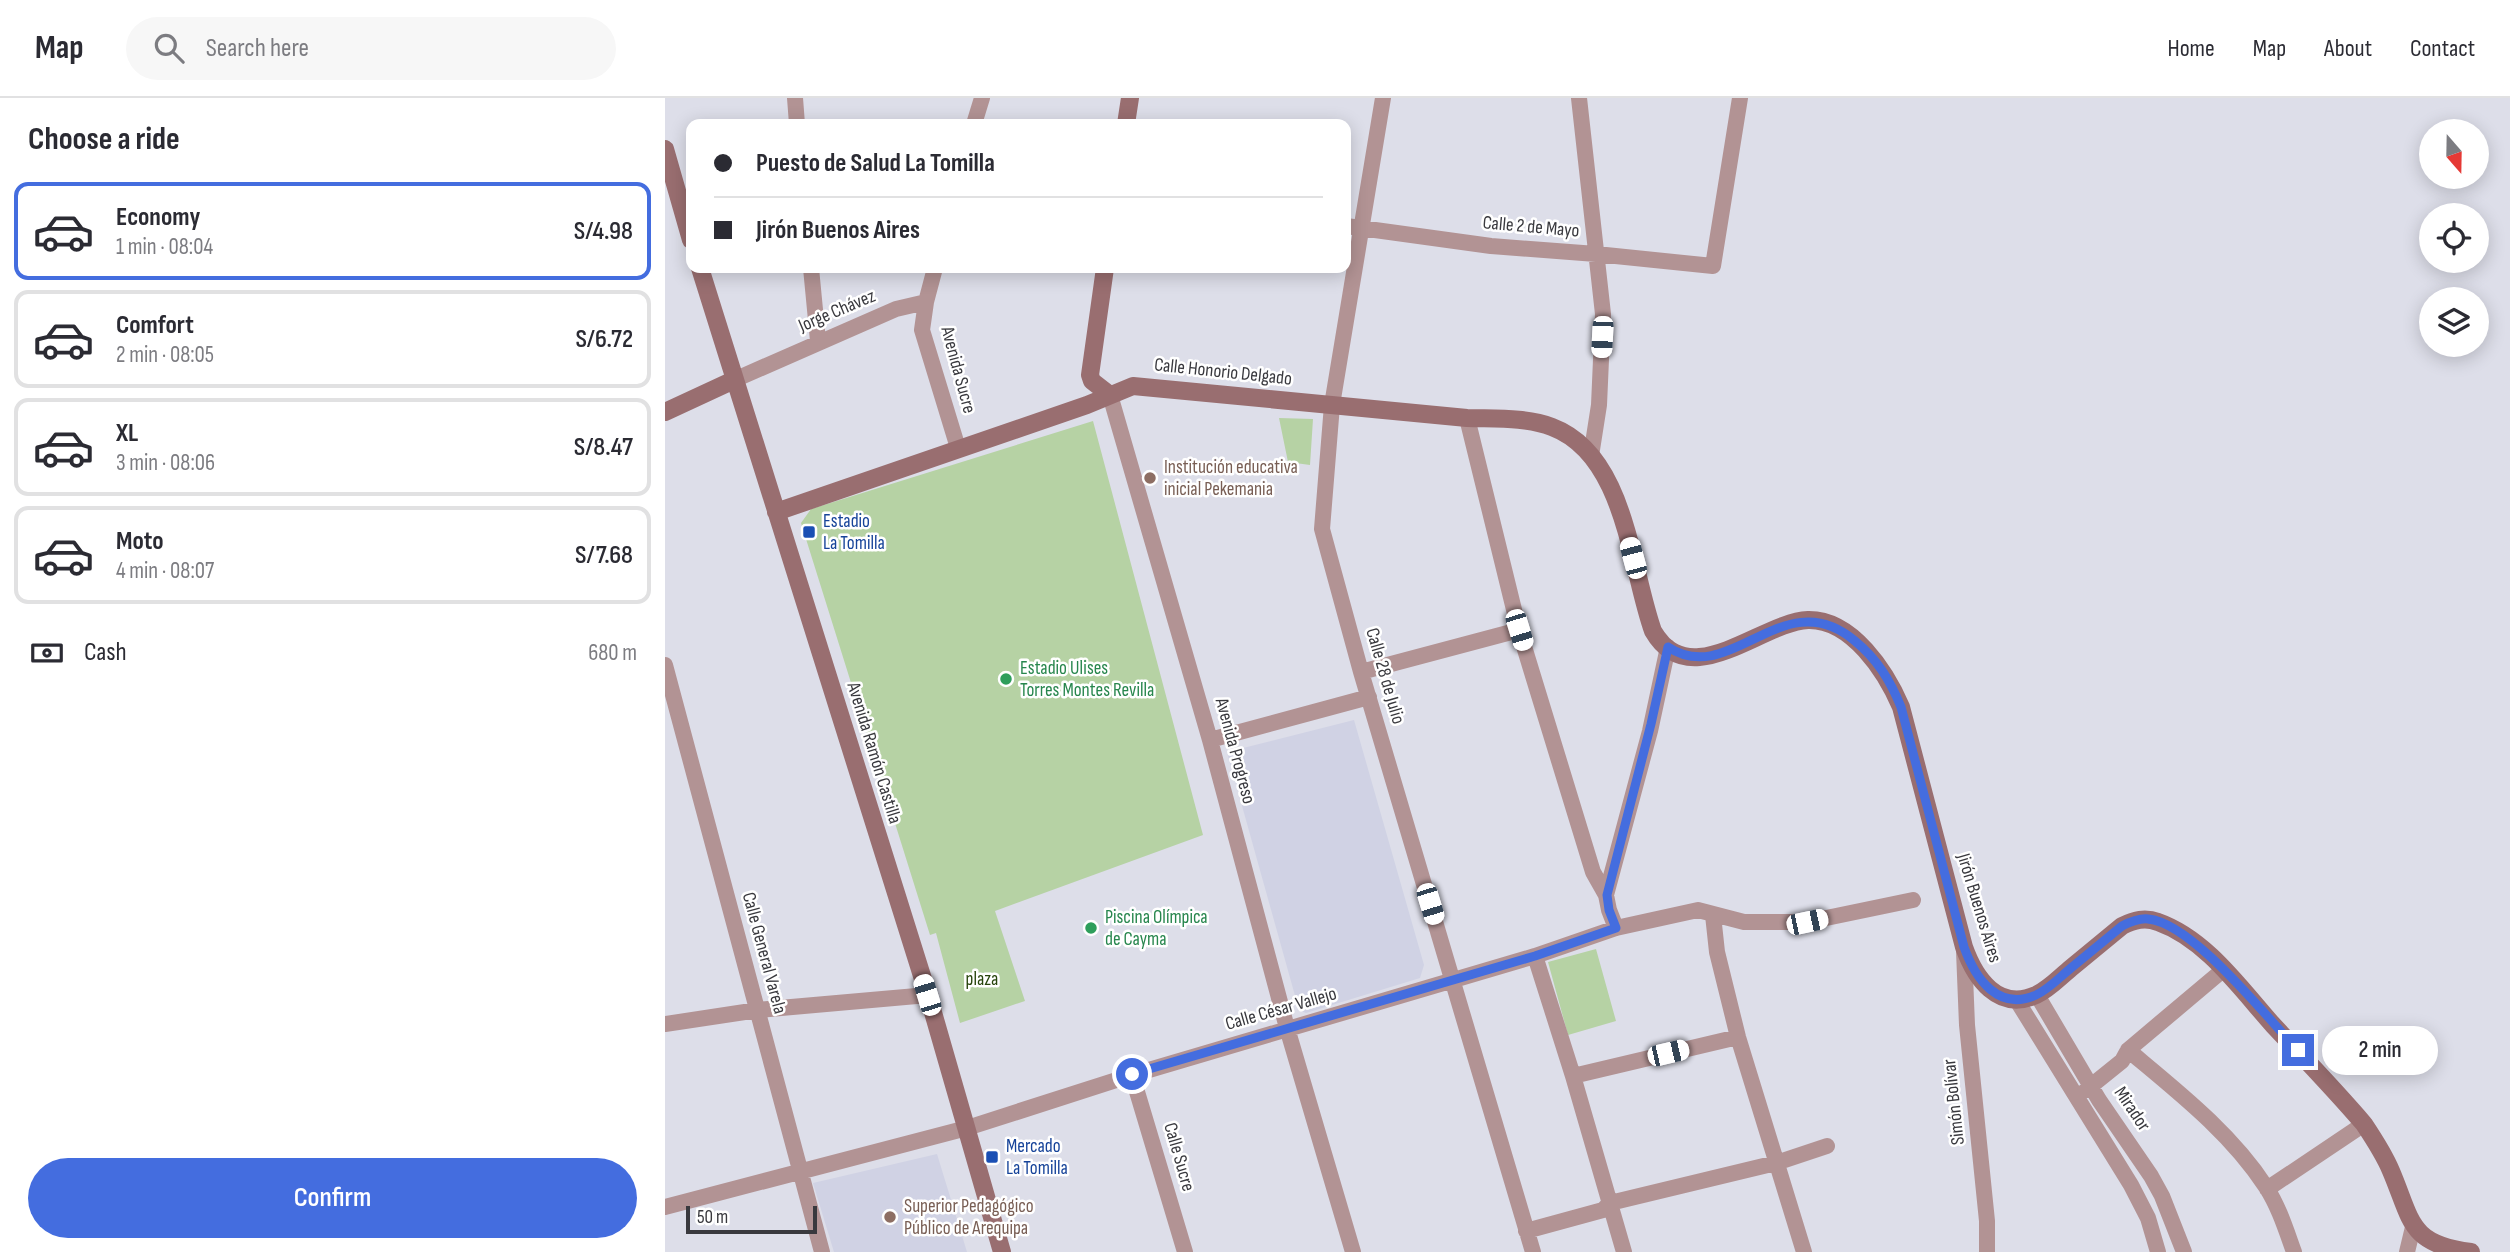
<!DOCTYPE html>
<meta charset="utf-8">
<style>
:root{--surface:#fff;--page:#f7f7f7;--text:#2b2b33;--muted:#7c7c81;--line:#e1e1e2;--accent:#446ddf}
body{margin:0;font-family:"Sofia Sans Condensed",sans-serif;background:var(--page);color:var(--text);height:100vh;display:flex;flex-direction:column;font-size:26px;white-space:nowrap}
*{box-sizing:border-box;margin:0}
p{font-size:23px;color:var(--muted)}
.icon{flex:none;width:38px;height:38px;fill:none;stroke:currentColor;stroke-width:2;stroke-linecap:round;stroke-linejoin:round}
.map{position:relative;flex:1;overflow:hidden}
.panel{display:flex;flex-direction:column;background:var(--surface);width:665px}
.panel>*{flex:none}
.top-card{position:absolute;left:21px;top:21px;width:665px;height:154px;border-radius:14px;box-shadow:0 4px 18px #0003;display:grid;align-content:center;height:154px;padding:0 28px;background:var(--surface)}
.needle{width:46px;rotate:160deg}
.tools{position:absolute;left:1754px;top:21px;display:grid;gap:14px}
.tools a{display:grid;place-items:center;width:70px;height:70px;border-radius:50%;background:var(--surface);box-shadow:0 4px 18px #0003;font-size:35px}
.scale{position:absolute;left:21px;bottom:18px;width:131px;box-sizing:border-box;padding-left:7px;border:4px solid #39393e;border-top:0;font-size:19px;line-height:24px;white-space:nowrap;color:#39393e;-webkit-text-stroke:5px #fff;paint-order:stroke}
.end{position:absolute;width:32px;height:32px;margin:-16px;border:9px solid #446ddf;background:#fff;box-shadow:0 0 0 4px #fff}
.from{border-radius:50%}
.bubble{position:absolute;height:49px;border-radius:24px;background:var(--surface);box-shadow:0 4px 18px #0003;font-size:23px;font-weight:600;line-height:49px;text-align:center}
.car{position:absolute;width:21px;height:42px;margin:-21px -10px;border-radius:9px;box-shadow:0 0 5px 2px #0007;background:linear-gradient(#fff 24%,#345 0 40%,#fff 0 76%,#345 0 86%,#fff 0)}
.top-card b{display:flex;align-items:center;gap:24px;height:66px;font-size:26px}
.top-card b+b{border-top:2px solid var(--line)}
.top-card i{width:18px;height:18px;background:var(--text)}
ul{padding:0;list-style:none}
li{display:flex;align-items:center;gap:21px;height:98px;margin:0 14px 10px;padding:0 14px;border:4px solid var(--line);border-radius:14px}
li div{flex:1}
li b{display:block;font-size:26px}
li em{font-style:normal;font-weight:600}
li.selected{border-color:var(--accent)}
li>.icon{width:63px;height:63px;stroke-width:1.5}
h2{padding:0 28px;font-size:32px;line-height:84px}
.pay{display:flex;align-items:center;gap:18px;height:77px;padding:0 28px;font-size:26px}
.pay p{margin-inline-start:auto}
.cta{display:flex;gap:14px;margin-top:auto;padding:14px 28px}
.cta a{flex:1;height:80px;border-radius:42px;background:var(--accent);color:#fff;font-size:28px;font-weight:600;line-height:80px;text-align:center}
header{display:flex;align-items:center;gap:42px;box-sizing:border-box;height:98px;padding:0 35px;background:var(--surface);border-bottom:2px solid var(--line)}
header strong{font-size:33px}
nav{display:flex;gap:38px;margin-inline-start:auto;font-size:24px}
.search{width:490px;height:63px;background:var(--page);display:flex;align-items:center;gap:18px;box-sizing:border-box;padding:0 24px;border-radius:38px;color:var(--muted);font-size:26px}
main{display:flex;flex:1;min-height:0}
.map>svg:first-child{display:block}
.built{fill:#d0d2e4}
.green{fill:#b6d2a4}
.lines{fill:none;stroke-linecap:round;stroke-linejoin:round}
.street{stroke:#b29394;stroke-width:16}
.secondary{stroke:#996e70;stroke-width:18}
.route{stroke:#446ddf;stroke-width:9}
.education-dot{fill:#8d6e63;stroke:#fff;stroke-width:2.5}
.transit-dot{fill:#1a4fb4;stroke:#fff;stroke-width:2.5}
.leisure-dot{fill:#2e9e5b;stroke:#fff;stroke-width:2.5}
.labels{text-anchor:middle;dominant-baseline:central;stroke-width:5;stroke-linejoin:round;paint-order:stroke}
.street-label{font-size:19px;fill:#39393e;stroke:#fff}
.education-label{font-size:19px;fill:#785e54;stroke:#fff;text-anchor:start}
.transit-label{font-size:19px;fill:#164399;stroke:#fff;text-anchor:start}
.leisure-label{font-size:19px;fill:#27864d;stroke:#fff;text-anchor:start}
.park-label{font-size:19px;fill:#27440c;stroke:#fff}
</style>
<header>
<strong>Map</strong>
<div class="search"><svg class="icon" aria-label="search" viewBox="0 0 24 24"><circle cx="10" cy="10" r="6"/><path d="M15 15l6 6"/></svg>Search here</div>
<nav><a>Home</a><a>Map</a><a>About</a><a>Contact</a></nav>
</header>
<main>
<section class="panel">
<h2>Choose a ride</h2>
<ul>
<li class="selected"><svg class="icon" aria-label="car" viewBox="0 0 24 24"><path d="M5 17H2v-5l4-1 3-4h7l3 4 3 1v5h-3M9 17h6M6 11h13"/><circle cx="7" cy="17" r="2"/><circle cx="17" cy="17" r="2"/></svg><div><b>Economy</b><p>1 min · 08:04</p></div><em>S/4.98</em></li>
<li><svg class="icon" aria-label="car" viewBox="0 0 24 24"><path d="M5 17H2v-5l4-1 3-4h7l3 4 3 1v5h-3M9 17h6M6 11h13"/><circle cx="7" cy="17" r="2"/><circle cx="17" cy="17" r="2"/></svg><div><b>Comfort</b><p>2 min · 08:05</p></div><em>S/6.72</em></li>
<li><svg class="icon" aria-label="car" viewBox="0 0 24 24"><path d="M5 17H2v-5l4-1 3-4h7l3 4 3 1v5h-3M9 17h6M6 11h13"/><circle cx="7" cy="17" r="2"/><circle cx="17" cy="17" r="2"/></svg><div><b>XL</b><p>3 min · 08:06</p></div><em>S/8.47</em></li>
<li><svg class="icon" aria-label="car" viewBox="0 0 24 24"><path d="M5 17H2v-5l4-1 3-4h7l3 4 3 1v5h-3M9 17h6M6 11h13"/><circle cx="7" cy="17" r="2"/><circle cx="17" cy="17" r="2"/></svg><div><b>Moto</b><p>4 min · 08:07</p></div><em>S/7.68</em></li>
</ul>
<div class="pay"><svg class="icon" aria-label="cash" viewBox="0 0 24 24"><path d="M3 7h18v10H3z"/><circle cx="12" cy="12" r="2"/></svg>Cash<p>680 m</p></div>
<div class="cta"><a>Confirm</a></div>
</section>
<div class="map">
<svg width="1845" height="1154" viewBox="0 0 1845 1154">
<rect width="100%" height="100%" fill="#dddee9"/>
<path class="built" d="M689,622L759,867L755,880L641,915L634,912L562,654Z
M272,1056L302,1154H169L148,1085Z"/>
<path class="green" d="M614,320L648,321L645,367L623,364Z
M428,323L538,737L330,813L360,903L295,925L271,835L265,837L136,425L146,411Z
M931,851L951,923L903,937L883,864Z"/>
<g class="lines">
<path class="street" d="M130,0L132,26
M718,0L667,307L657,431L696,574L868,1154
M914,0L938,216L934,307L926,358
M309,26L317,0
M681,128L826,148L931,156L1048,168L1075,0
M146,170L153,243
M270,170L261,204L257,232L293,350
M69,282L231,211L261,204
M445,297L545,642L622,930L688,1154
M802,320L854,532L928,774L941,797L944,812L951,830
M0,567L157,1154
M696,574L854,532
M545,642L704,599
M941,797L985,633L1003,549
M1048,817L1052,854L1073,939L1139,1154
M1299,853L1302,927L1322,1123V1154
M870,858L908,978L959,1154
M1372,897L1434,1002L1486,1078L1497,1098L1519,1154
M1351,901L1466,1087L1483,1120L1493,1154
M0,926L93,912L263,897
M1463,952C1512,993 1566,1035 1601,1089C1614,1109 1621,1132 1629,1154
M467,977L520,1154
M908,978L1073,939
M1421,992L1457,963L1463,952L1558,872
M1602,1091L1699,1026
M0,1109L302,1030L467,977L870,858L951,830L1033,812L1079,824H1142L1248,802
M861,1133L938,1112L945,1105L1111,1065L1162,1048
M1742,1154L1748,1129"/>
<path class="secondary" d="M461,26L465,0
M0,51L26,142
M35,170L263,897L337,1154
M440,170L425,277L427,283L445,297
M0,314L69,282
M111,414L422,307L468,288L802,320C830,321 860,319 887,329C961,357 965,469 988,533C1025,597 1096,524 1143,522C1187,521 1221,574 1236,609L1299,849C1310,880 1333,914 1371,897C1384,891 1395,879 1406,870C1423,856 1440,842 1457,828C1469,822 1480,819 1493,824C1541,841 1575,890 1608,927C1639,960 1670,992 1699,1026C1709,1041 1719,1056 1726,1073C1747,1122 1743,1146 1806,1154"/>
</g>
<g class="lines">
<path class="route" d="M467,976L870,858L951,830L944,812L942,797L986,626L1003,549C1066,591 1118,482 1190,543C1212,561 1225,582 1236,609L1299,849C1310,880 1333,914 1371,897C1384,891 1395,879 1406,870C1423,856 1440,842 1457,828C1465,824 1474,820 1483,821C1528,825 1601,919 1633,952"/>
</g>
<g class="education-dot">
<circle cx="485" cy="380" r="7"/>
<circle cx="225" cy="1119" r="7"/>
</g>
<g class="transit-dot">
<rect x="137" y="427" width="14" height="14" rx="3.5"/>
<rect x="320" y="1052" width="14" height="14" rx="3.5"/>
</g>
<g class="leisure-dot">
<circle cx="341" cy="581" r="7"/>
<circle cx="426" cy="830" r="7"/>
</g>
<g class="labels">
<g class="street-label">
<text transform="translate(866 129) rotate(5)">Calle 2 de Mayo</text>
<text transform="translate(172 213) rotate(-23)">Jorge Chávez</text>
<text transform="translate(293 272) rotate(75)">Avenida Sucre</text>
<text transform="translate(558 274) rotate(6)">Calle Honorio Delgado</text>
<text transform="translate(720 578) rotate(74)">Calle 28 de Julio</text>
<text transform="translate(570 653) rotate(75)">Avenida Progreso</text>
<text transform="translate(209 655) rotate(73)">Avenida Ramón Castilla</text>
<text transform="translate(1314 810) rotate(73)">Jirón Buenos Aires</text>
<text transform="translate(99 855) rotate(75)">Calle General Varela</text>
<text transform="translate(616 911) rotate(-16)">Calle César Vallejo</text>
<text transform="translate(1289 1004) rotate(-96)">Simón Bolívar</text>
<text transform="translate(1467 1011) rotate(56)">Mirador</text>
<text transform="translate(514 1059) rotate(74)">Calle Sucre</text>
</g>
<g class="education-label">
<text x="499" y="369">Institución educativa<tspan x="499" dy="22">inicial Pekemania</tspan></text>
<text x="239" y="1108">Superior Pedagógico<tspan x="239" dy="22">Público de Arequipa</tspan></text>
</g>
<g class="transit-label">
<text x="158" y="423">Estadio<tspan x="158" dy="22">La Tomilla</tspan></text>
<text x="341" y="1048">Mercado<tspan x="341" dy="22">La Tomilla</tspan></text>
</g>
<g class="leisure-label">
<text x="355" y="570">Estadio Ulises<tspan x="355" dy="22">Torres Montes Revilla</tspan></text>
<text x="440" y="819">Piscina Olímpica<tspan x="440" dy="22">de Cayma</tspan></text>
</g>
<g class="park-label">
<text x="317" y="881">plaza</text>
</g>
</g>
</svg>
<div class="tools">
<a><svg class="needle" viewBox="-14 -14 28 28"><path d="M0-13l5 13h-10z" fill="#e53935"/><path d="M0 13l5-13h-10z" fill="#7c7c81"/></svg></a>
<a><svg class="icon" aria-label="locate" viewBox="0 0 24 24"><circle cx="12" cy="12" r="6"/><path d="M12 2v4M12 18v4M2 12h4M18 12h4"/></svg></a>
<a><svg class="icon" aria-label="layers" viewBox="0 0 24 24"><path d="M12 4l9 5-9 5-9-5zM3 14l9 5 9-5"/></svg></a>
</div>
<div class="scale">50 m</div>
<i class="end from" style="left:467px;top:976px"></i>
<i class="end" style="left:1633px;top:952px"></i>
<div class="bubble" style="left:1657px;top:928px;width:116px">2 min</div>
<i class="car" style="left:937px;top:239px;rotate:183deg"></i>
<i class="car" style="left:968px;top:460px;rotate:345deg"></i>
<i class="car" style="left:854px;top:532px;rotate:163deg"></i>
<i class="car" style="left:765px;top:806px;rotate:163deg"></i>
<i class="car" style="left:1142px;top:824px;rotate:78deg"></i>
<i class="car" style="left:262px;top:897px;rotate:343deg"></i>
<i class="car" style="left:1003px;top:955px;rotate:77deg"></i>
<div class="top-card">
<b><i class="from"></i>Puesto de Salud La Tomilla</b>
<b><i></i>Jirón Buenos Aires</b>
</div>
</div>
</main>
